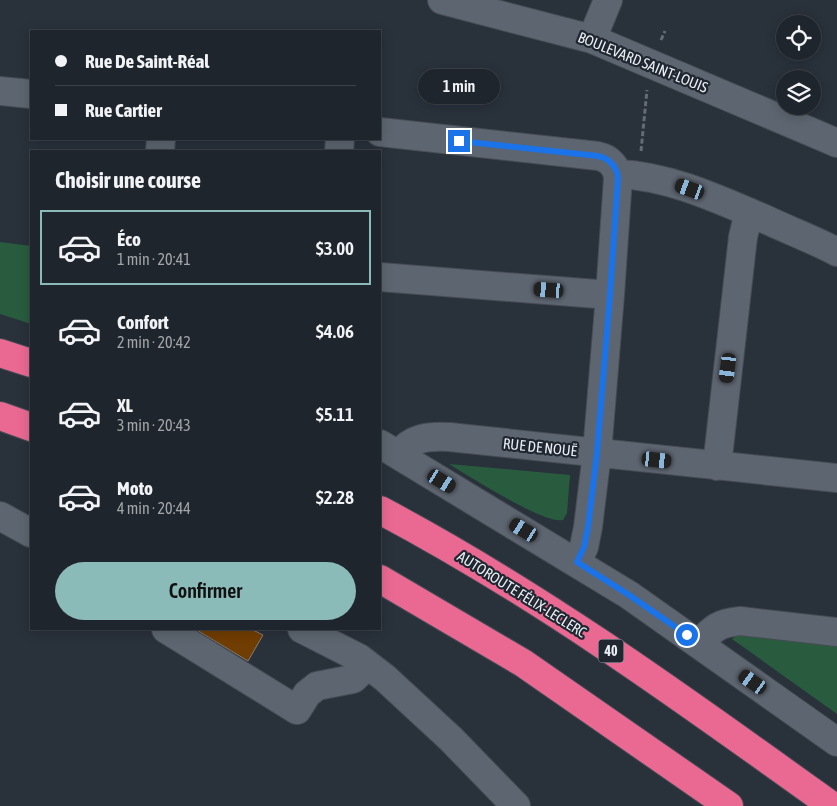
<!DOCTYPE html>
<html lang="fr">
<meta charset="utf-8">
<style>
:root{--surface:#1f252c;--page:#2c3138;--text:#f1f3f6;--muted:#a1a5a9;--line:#3c4248;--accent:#8bbbb9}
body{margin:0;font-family:"Asap Condensed",sans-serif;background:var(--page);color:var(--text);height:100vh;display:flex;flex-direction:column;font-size:19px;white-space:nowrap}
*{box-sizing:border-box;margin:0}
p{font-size:16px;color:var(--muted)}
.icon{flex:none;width:28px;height:28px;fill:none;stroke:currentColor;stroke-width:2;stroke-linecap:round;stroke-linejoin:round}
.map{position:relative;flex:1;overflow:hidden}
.details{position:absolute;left:30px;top:150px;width:351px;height:480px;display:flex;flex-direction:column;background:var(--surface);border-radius:0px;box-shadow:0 2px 12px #0003,0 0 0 1px var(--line)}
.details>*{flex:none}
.hud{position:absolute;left:30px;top:30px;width:351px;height:110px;border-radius:0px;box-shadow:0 2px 12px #0003,0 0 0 1px var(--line);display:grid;align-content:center;height:110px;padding:0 25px;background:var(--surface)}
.controls{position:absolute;left:776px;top:15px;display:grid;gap:10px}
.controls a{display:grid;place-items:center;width:45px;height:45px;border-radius:50%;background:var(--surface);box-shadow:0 2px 12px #0003,0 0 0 1px var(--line);font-size:25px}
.end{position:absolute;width:22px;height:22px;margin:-11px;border:6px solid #1a73e8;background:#fff;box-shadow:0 0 0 2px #fff}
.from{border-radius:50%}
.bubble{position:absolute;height:35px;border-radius:18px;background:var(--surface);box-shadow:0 2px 12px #0003,0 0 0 1px var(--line);font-size:16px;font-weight:600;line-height:35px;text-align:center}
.car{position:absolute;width:15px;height:30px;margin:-15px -8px;border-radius:6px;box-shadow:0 0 4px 1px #0007;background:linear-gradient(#222 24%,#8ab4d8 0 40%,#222 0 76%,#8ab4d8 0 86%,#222 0)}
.hud b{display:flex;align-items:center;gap:18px;height:48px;font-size:19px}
.hud b+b{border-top:1px solid var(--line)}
.hud i{width:12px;height:12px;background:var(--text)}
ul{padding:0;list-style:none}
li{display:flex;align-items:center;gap:15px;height:75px;margin:0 10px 8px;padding:0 15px;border:2px solid transparent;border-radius:0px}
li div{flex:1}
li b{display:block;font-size:19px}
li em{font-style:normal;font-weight:600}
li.active{border-color:var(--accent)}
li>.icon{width:45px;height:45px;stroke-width:1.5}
h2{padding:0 25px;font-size:22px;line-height:60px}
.action{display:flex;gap:10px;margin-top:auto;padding:10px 25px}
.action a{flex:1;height:58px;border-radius:30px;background:var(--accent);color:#111;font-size:20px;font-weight:600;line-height:58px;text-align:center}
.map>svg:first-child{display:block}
.green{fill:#295c3f}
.building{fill:#703d02;stroke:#897d74}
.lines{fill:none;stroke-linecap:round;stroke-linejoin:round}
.minor-casing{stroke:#464c54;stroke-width:30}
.highway-casing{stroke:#464c54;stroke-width:30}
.path{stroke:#646b74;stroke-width:3;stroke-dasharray:5 2.5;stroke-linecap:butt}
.minor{stroke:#5d6570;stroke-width:28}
.highway{stroke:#ea6992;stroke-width:28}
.route{stroke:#1a73e8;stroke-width:6}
.labels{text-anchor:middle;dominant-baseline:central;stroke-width:4.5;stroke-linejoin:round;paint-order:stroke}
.shield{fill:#202730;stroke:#adb2b9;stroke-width:1}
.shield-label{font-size:14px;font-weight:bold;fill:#e9eef4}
.street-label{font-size:15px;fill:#e9eef4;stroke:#202730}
</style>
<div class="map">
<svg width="837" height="806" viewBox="0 0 837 806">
<rect width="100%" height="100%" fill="#29313b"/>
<path class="green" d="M0,242L31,246V324L0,314Z
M449,464L570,475L567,513L563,520C545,525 469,476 449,464Z
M740,633L837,641V714L732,639Z"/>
<path class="building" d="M195,629H251L263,635L248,661Z"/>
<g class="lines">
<g class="minor-casing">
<path id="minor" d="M442,0L592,39L837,143
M592,39L608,0
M0,91L31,94
M380,132L598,156C609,158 617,167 618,178L610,295L597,453L588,527L584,547L577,562
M160,151L161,139
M339,151L340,139
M618,174C670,176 720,200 767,220C790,231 815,240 837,252
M380,277L610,295
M380,444L629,595L837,742
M399,455C411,437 429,436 449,437L837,478
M717,466L743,237L749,212
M0,516L31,533
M166,629L297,710L307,694L317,686L353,679L368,665
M302,629L359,658L385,678L451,739L516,806
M699,644C713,628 719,623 740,621L837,632"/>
</g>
<g class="highway-casing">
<path id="highway" d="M0,353L31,363
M0,416L31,427
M380,510C539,594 686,701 832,806
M380,579L523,663L729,806"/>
</g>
<path class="path" d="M661,40L665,31
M641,151L647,90"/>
<use href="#minor" class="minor"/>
<use href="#highway" class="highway"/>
</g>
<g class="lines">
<path class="route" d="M459,141L598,156C609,158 617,167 618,178L610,295L597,453L588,527L584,547L577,562L629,595L687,635"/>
</g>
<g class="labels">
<rect class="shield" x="598.5" y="639.5" width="25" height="23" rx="4"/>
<g class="shield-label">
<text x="611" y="651">40</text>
</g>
<g class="street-label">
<text transform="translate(643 62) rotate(22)">BOULEVARD SAINT-LOUIS</text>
<text transform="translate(540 447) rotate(6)">RUE DE NOUË</text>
<text transform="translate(522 594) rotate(32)">AUTOROUTE FÉLIX-LECLERC</text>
</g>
</g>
</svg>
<div class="controls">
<a><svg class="icon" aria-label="locate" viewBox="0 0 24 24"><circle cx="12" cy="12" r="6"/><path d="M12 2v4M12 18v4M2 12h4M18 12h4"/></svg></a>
<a><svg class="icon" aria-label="layers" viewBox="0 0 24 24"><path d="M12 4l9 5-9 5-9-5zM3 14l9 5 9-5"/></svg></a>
</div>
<i class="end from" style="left:687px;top:635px"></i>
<i class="end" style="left:459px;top:141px"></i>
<div class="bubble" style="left:418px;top:69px;width:82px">1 min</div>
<i class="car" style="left:690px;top:189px;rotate:290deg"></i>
<i class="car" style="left:549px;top:290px;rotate:274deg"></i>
<i class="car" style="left:728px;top:368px;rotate:187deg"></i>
<i class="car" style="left:657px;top:460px;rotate:96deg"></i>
<i class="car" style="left:442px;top:481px;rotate:121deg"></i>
<i class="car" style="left:524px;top:530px;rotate:301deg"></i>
<i class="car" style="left:753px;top:682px;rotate:305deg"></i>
<div class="hud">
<b><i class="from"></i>Rue De Saint-Réal</b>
<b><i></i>Rue Cartier</b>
</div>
<section class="details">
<h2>Choisir une course</h2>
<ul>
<li class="active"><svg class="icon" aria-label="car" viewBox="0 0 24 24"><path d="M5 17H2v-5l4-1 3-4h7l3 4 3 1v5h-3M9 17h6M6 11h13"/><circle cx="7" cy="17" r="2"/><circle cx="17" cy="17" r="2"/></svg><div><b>Éco</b><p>1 min · 20:41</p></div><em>$3.00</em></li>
<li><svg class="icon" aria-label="car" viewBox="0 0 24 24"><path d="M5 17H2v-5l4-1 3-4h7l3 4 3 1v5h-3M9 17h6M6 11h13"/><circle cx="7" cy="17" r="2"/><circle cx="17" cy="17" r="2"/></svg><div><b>Confort</b><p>2 min · 20:42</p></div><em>$4.06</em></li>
<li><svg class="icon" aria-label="car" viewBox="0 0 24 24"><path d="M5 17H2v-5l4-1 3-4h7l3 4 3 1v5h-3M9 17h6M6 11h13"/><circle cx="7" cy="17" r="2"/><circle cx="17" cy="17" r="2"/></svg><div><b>XL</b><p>3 min · 20:43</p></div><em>$5.11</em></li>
<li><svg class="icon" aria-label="car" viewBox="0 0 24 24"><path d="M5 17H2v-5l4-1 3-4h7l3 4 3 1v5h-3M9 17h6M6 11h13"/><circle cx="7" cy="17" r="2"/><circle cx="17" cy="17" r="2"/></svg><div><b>Moto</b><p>4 min · 20:44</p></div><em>$2.28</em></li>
</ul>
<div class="action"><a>Confirmer</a></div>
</section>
</div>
